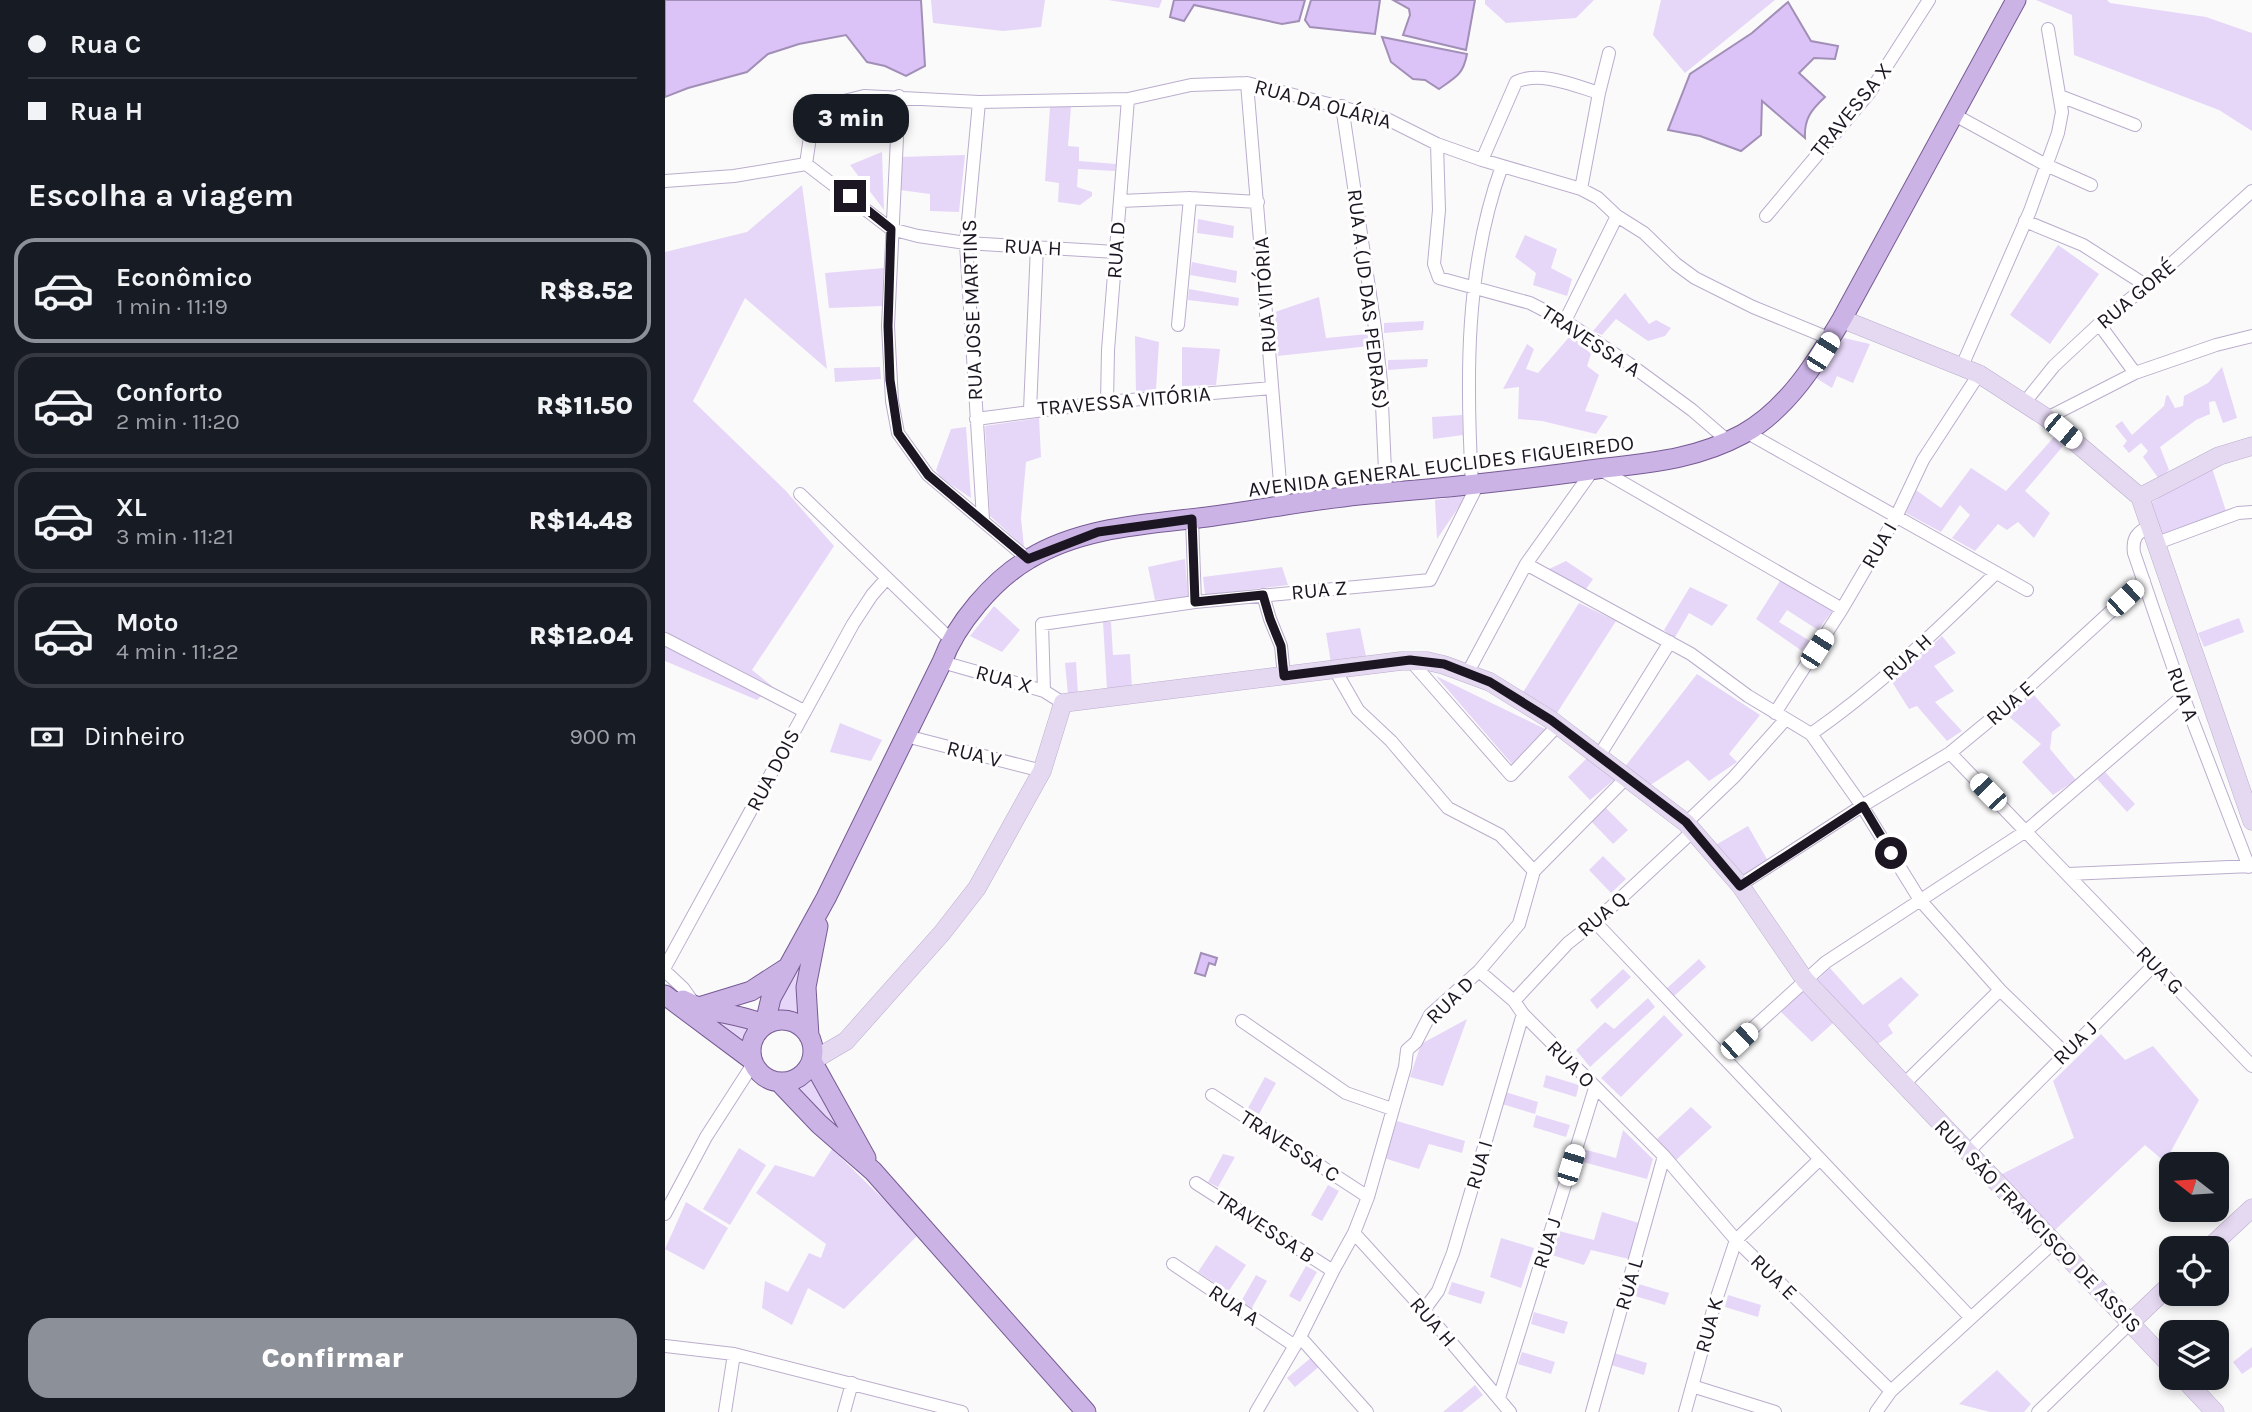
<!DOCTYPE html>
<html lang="pt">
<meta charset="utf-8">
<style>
:root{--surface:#171b24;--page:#242831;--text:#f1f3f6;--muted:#9ea1a6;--line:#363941;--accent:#8c9099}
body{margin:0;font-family:Karla,sans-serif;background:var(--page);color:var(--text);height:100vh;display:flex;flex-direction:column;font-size:26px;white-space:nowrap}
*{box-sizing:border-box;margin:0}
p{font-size:23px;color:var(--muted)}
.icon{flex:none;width:38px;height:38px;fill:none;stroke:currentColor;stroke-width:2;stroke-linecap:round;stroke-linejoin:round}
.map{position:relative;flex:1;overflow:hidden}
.panel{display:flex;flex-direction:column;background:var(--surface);width:665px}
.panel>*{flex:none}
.top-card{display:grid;align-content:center;height:154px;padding:0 28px;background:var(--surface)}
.needle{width:46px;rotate:287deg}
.buttons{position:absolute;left:1494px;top:1152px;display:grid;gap:14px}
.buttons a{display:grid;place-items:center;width:70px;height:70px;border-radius:14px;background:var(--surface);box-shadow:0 4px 10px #0003;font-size:35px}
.end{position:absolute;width:32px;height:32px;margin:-16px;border:9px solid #1c1622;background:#fff;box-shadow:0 0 0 4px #fff}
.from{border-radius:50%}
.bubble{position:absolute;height:49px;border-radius:21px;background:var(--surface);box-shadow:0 4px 10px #0003;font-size:23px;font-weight:800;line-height:49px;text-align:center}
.car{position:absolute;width:21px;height:42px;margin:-21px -10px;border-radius:9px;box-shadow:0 0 5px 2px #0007;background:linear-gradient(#fff 24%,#345 0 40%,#fff 0 76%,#345 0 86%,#fff 0)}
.top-card b{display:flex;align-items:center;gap:24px;height:66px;font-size:26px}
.top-card b+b{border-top:2px solid var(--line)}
.top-card i{width:18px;height:18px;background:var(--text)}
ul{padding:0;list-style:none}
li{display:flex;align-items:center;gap:21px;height:105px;margin:0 14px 10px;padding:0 14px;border:4px solid var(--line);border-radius:21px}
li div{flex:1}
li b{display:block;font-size:26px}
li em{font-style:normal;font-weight:800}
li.current{border-color:var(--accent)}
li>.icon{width:63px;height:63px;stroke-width:1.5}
h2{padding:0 28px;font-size:32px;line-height:84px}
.pay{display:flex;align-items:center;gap:18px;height:77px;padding:0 28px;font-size:26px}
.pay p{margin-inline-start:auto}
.button{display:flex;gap:14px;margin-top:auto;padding:14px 28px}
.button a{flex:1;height:80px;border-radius:21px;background:var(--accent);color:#fff;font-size:28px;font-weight:800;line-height:80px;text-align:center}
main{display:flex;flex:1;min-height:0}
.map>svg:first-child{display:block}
.green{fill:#e6d7f8}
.water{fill:#dbc3f7;stroke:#a28fb7;stroke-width:2}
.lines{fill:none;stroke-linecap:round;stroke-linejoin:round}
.street-casing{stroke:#bbadcd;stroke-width:14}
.secondary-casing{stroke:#bbadcd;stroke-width:19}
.primary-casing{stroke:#775b95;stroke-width:21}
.street{stroke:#fff;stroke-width:12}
.secondary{stroke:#e5d9f2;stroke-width:18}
.primary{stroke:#cbb3e5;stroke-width:19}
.route{stroke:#1c1622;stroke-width:9}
.labels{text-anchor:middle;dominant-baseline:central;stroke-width:6;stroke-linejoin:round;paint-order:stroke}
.street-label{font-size:21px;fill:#1c1622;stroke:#fff}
</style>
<main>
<section class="panel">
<div class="top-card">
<b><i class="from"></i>Rua C</b>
<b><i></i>Rua H</b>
</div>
<h2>Escolha a viagem</h2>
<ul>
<li class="current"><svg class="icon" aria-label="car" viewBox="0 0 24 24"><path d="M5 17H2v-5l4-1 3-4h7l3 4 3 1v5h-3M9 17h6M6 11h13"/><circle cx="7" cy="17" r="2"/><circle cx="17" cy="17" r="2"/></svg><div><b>Econômico</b><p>1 min · 11:19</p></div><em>R$8.52</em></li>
<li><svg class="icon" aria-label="car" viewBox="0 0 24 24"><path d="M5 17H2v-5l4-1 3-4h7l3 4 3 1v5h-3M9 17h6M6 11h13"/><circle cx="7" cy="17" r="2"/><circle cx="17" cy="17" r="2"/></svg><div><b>Conforto</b><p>2 min · 11:20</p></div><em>R$11.50</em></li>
<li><svg class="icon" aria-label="car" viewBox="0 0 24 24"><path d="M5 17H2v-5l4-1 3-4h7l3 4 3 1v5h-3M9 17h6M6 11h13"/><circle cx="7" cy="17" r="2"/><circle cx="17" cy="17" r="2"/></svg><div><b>XL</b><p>3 min · 11:21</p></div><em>R$14.48</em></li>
<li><svg class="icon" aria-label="car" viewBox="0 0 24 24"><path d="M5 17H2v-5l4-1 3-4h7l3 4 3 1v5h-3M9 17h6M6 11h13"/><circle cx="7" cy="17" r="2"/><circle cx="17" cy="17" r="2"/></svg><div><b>Moto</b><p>4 min · 11:22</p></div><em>R$12.04</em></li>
</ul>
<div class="pay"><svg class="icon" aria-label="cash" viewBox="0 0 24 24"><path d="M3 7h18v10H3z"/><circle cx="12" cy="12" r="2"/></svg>Dinheiro<p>900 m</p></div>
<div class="button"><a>Confirmar</a></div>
</section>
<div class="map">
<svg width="1587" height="1412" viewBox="0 0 1587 1412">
<rect width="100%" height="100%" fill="#fafafa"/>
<path class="green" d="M266,0H380L376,27L338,31L268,23Z
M443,0H497L494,8Z
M820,0H929L911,18L841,23L820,4Z
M996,0H1110L1020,73L988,35Z
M1371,0H1442L1445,3L1541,17L1587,33V131L1554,110L1409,55L1407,15Z
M406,106L403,146L414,147V161L451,164L450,171L413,169L412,187L427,192V196L415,205L393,202L394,183L380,181L385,107Z
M217,152L219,210L185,165Z
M300,155L294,212L265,211V194L235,190V157Z
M137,185L162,369L80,298L28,401L120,490L169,546L87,670L107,686L92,700L0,661V252L82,232Z
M533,219L569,226L568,238L532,233Z
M860,235L892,249L886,268L907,279L902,296L868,285L871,273L850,257Z
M1393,245L1434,274L1385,344L1345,315Z
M527,262L572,271L571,283L525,275Z
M219,268L217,306L164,308L160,273Z
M524,289L574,298L573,306L523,300Z
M960,293L984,324L991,320L1006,328L1000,336L983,341L951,319L937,335L928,331Z
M654,297L661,338L703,334L704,346L613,356L610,312Z
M759,321L758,330L719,333V323Z
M906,335L926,354L922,366L934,375L920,411L943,416L931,434L877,421L853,419L854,387L838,389L862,344L869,349L861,369L873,373Z
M470,336L494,342L491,389L471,393Z
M1179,338L1205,344L1188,383L1172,376L1167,388L1151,378Z
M517,347L555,349L551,385L517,386Z
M763,359L762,367L723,370V360Z
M215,367L216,379L170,382L169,368Z
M1557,367L1572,418L1558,423L1550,401L1544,402L1545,414L1531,420L1495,447L1504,470L1494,479L1478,457L1483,451L1476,443L1464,453L1458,446L1462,441L1450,426L1457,421L1467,435L1499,406L1501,396L1503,395L1510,408L1518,406L1519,396L1543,383Z
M797,415L798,435L768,439L767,417Z
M374,418L376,457L361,462L356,518L359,547L325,516L320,426Z
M301,427L306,498L276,478L271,470L286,429Z
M1389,437L1398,446L1360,491L1385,513L1369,538L1353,522L1342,530L1333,524L1310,551L1287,538L1305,515L1295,505L1276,532L1241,513L1251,490L1276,508L1306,468L1341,491Z
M1546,465L1561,511L1494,535L1486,503Z
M802,495L772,539L770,500Z
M520,559L523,598L490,600L483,567Z
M901,561L928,579L921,589L882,570Z
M617,567L623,585L540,595L538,577Z
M1115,581L1168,610L1153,630L1122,610L1114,622L1145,641L1137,651L1091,619Z
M1025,587L1063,605L1047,626L1024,613L1009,639L999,630Z
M914,603L951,621L890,716L857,694Z
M329,606L355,630L337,652L305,636Z
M1574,618L1579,632L1539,647L1533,633Z
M438,622H446L448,655L465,654L467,688L442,690Z
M695,628L702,661L666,663L661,633Z
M1277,636L1291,653L1269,666L1289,691L1270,702L1297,731L1282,741L1252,706L1244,709L1227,682Z
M411,662L413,694L403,695L400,663Z
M1032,674L1095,715L1064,754L1072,762L1044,781L1023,760L984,786L959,768Z
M771,676L880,729L847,764Z
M1366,692L1396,725L1387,732L1385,749L1411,780L1388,795L1357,762L1376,744L1342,715Z
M175,723L217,740L206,761L165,752Z
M923,757L951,778L925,800L903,777Z
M1440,772L1470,804L1462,812L1432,779Z
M940,807L963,830L948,844L926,821Z
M1083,826L1103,861L1074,877L1049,846Z
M938,856L961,879L946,893L924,870Z
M142,935L141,1024L122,1017L105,1018Z
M1034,959L1041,967L1007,998L1000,990Z
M1165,968L1198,1005L1236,977L1254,995L1223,1025L1228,1033L1213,1044L1149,983Z
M958,969L966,977L932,1009L925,1000Z
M1138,990L1168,1023L1147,1042L1115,1011Z
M983,998L990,1007L925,1067L911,1050L940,1022L949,1029Z
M39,1011L94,1014L85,1033L81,1049Z
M999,1015L1018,1035L956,1097L936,1078Z
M802,1019L778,1086L745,1077L756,1044Z
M1436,1034L1460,1060L1488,1046L1534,1100L1500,1162L1480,1145L1389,1231L1335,1175L1409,1138L1388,1081Z
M151,1070L188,1140L126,1088L144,1081Z
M881,1075L914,1085L911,1097L878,1087Z
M600,1077L611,1083L594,1114L583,1108Z
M840,1092L873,1102L870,1114L837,1104Z
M1026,1107L1047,1127L1010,1161L992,1139Z
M871,1115L905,1125L901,1137L868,1127Z
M732,1121L800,1141L797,1153L764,1144L754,1169L719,1158Z
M958,1130L988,1159L982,1179L914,1161L918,1149L951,1158Z
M74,1148L101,1165L65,1225L38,1209Z
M167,1149L254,1234L179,1309L143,1288L127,1325L97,1308L100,1281L123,1292L144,1253L156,1258L161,1244L91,1193L110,1165L149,1177Z
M558,1154L570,1157L553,1187L543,1182Z
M663,1185L674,1191L657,1221L646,1215Z
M21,1202L63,1228L39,1270L0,1249Z
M937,1212L974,1223L964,1259L926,1250L919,1265L887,1255L894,1231L929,1240Z
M836,1238L869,1248L856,1288L825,1277Z
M551,1245L581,1265L563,1292L533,1272Z
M641,1266L652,1272L635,1302L624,1296Z
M591,1275L602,1281L585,1311L574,1305Z
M787,1282L820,1292L816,1304L783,1294Z
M970,1283L1004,1293L1000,1305L967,1295Z
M1063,1295L1096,1305L1093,1317L1060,1307Z
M869,1312L903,1322L899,1334L866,1324Z
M1587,1347V1367L1577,1374L1568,1362Z
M857,1352L890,1362L886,1374L853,1364Z
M949,1353L982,1363L979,1375L946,1365Z
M648,1356L656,1365L630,1387L622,1378Z
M1332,1370L1366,1404L1359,1412H1325L1294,1404Z
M810,1385L818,1395L797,1412H778Z"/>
<path class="water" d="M0,0H256L260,66L241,76L220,66L202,62L181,35L134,44L103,54L82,72L23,88L0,97Z
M509,0H640L634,21L617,24L529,5L519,21L505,17Z
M646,0H715L710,34L645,27L640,20Z
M728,0H810L801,50L738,35L745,15L744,9Z
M1123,2L1146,41L1173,46L1170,59L1149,58L1134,73L1160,97C1146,110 1139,119 1140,138L1097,101L1096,135L1076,151L1035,136L1003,130L1025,74L1087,33Z
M717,37L802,54C798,75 791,77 774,89L760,80L748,79L726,62Z
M536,953L552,958L550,965L544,963L540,976L530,973Z"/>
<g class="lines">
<g class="street-casing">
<path id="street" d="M582,83L617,507
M234,96L223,326L227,401L233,433L263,475L363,559
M1395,96L1470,125
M314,102L301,243L318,519
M677,106L710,328L716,382L721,493
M1288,114L1381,165L1426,185
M772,144L774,210L769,264L774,278L865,303L900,321L963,363L1027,410L1063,441
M817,160L851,82C874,70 911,86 934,93
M141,164L145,137L154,113L171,103L199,96L314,102L463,99L526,85L582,83L722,119L772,144L817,160L916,189L933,198L952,216L979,233L1011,264L1030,278L1088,307L1166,339
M141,164L226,229L253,236L301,243L451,252
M0,181L69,176L141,164
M916,189L934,93L944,53
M455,201L525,198L593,202
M1101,216L1205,92L1264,0
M1360,221L1418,245L1482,286
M900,321L952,216
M1434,324L1470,373
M513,325L525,198
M1297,366L1365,211L1393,133L1397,112L1383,29
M442,402L443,350L463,99
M1360,402L1389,366L1434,324L1485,283L1587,191
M365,410L372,246
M1382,418L1470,373L1551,345L1587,336
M311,419L442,402L607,388
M1081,432L1362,590
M936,470L1177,609
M807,484C801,378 800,267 837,166
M135,494L285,639
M527,519L530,602
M1485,526C1472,532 1467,538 1469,553L1518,696L1584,867
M1492,543L1573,513L1587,512
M861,564L1026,654L1083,696L1146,734L1197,806L1255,900L1335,990L1400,1053
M598,595L605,619L616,646L619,676
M0,639L139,711
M745,660L846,775L893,725
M277,662L379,691L398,703
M670,670L693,710L726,741L783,808L835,835L869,871
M803,672L861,564L928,470
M379,691L377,624L530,602L765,580L813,484
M1110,713L1177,609L1232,515L1258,460L1314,374
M1146,734C1214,687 1272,630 1331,573
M241,736L377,771
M1285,753L1587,1066
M934,756L1005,642
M1021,823L1069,777L1120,720
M1403,874L1587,866
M1075,885L1197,806L1285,753L1348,701L1479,581
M930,922L1306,1318
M0,967L188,624L207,595L222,578
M0,971L18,988L30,1005
M814,971L849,1001L858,1014L999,1156L1071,1240L1226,1391
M849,1001L903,943L930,922L1029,830
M577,1021L681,1093L727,1109
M1057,1056L1161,962L1361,831L1518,696
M1239,1084L1335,990
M547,1095L703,1197
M1302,1153L1490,964
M531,1183L668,1271
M0,1214L41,1137L88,1064
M689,1233L759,1310L845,1412
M508,1264L630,1346
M759,1310L773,1291L788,1253L858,1014
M635,1337L702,1412
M0,1346L69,1354L297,1412
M1027,1386L1110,1412
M834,1398L930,1088
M60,1412L69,1354
M179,1412L187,1383
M591,1412L635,1337L668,1271L689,1233L703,1197L740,1067L742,1050L751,1042L765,1015L814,971L854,924L869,871L962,777
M927,1412L999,1156
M1020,1412L1050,1303L1071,1240L1155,1159
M1211,1412L1226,1391L1389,1242
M1373,1412L1465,1323"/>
</g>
<g class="secondary-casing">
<path id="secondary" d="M1177,319L1314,374L1382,418L1475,497L1587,821
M1475,497L1554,456L1587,446
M147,1061L181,1041L277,933L312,888L377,771L398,703L736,661H762L779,665L825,682L886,720L1021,823L1075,885L1140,980L1507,1367
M1544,1248L1587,1208
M1465,1323L1507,1283
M1517,1377L1550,1412"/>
</g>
<g class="primary-casing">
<path id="primary" d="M0,995L87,1060
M18,1000C44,1015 74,1012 100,1025
M37,1006L86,991L120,969
M86 1051a31 31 0 1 1 62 0a31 31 0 1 1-62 0Z
M104,1023L102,1015L106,998L161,898L277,662C291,624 328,580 364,559C416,527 483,524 542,517C588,511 633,502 678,497C713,493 749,490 784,487C831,482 878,477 925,470C980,463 1028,461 1078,434C1123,409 1152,361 1177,319L1351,0
M144,1036L141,987L153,926
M147,1061L201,1158
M115,1083L154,1124L208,1171L421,1412"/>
</g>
<use href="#street" class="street"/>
<use href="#secondary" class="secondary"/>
<use href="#primary" class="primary"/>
</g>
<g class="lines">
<path class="route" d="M185,196L226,229L223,326L225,380L233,433L263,475L363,559L433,532L527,519L530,602L598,595L605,619L616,646L619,676L745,660L779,664L825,682L886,720L1021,822L1075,886L1198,806L1226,853"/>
</g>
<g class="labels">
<g class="street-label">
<text transform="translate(658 104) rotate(15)">RUA DA OLÁRIA</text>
<text transform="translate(1186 110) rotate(-51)">TRAVESSA X</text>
<text transform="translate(368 247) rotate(3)">RUA H</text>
<text transform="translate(451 250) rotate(-86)">RUA D</text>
<text transform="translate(1471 294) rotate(-40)">RUA GORÉ</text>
<text transform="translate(600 295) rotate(-94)">RUA VITÓRIA</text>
<text transform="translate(703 299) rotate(83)">RUA A (JD DAS PEDRAS)</text>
<text transform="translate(307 310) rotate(-92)">RUA JOSE MARTINS</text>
<text transform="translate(926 341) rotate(33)">TRAVESSA A</text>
<text transform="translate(459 401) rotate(-5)">TRAVESSA VITÓRIA</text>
<text transform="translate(776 466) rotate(-7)">AVENIDA GENERAL EUCLIDES FIGUEIREDO</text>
<text transform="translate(1214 545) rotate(-60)">RUA I</text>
<text transform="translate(654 590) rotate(-5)">RUA Z</text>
<text transform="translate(1242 657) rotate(-42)">RUA H</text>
<text transform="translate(339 679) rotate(15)">RUA X</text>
<text transform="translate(1518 694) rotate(70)">RUA A</text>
<text transform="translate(1345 703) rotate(-41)">RUA E</text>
<text transform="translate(309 754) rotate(14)">RUA V</text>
<text transform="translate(108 770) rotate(-62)">RUA DOIS</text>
<text transform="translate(937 914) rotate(-41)">RUA Q</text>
<text transform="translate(1495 970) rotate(46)">RUA G</text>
<text transform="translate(785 1000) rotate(-45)">RUA D</text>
<text transform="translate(1410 1043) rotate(-45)">RUA J</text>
<text transform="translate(906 1064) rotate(45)">RUA O</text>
<text transform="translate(625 1146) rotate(33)">TRAVESSA C</text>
<text transform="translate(814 1165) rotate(-74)">RUA I</text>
<text transform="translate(1373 1226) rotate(46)">RUA SÃO FRANCISCO DE ASSIS</text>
<text transform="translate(600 1227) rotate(33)">TRAVESSA B</text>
<text transform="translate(882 1243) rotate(-73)">RUA J</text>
<text transform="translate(1109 1277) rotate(44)">RUA E</text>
<text transform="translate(964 1284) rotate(-74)">RUA L</text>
<text transform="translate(569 1305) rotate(34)">RUA A</text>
<text transform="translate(768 1322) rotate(49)">RUA H</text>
<text transform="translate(1044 1325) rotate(-75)">RUA K</text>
</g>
</g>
</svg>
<div class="buttons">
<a><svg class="needle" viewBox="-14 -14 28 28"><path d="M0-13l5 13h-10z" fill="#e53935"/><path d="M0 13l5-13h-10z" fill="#9ea1a6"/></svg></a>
<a><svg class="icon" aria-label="locate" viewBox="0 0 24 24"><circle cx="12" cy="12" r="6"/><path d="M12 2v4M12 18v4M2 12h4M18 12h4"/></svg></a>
<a><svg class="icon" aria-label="layers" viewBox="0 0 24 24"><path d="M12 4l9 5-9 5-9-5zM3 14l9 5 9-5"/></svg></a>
</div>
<i class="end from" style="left:1226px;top:853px"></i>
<i class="end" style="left:185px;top:196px"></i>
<div class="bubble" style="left:128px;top:94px;width:116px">3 min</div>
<i class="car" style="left:1158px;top:352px;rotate:32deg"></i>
<i class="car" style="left:1398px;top:431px;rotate:130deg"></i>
<i class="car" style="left:1460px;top:598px;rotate:47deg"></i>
<i class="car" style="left:1152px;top:649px;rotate:33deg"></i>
<i class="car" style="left:1323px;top:792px;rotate:316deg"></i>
<i class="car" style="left:1074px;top:1041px;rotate:47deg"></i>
<i class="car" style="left:906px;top:1165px;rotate:17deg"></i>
</div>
</main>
